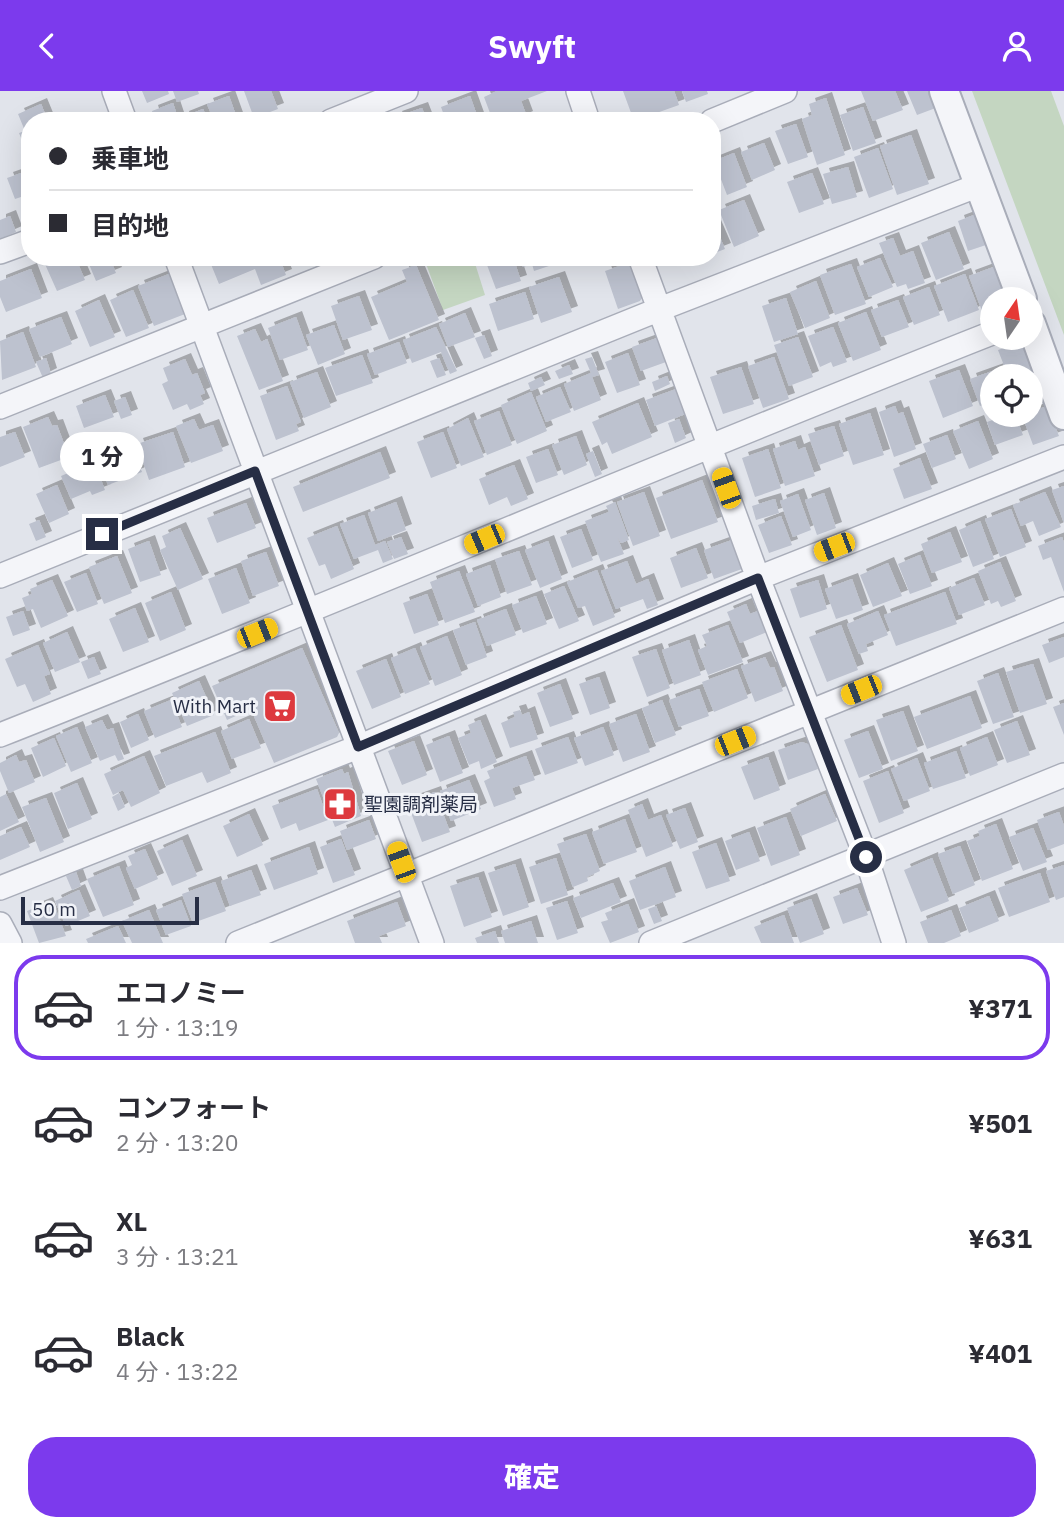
<!DOCTYPE html>
<html lang="ja">
<meta charset="utf-8">
<style>
:root{--surface:#fff;--page:#f7f7f7;--text:#2b2b33;--muted:#7c7c81;--line:#e1e1e2;--accent:#7c3aed}
body{margin:0;font-family:"IBM Plex Sans","Noto Sans JP",sans-serif;background:var(--page);color:var(--text);height:100vh;display:flex;flex-direction:column;font-size:26px;white-space:nowrap}
*{box-sizing:border-box;margin:0}
p{font-size:23px;color:var(--muted)}
.icon{flex:none;width:38px;height:38px;fill:none;stroke:currentColor;stroke-width:2;stroke-linecap:round;stroke-linejoin:round}
.map{position:relative;height:852px;overflow:hidden}
.panel{display:flex;flex-direction:column;background:var(--surface);flex:1}
.panel>*{flex:none}
.guide{position:absolute;left:21px;top:21px;width:700px;height:154px;border-radius:28px;box-shadow:0 7px 28px #0002;display:grid;align-content:center;height:154px;padding:0 28px;background:var(--surface)}
.needle{width:46px;rotate:13deg}
.tools{position:absolute;left:980px;top:196px;display:grid;gap:14px}
.tools a{display:grid;place-items:center;width:63px;height:63px;border-radius:50%;background:var(--surface);box-shadow:0 7px 28px #0002;font-size:35px}
.scale{position:absolute;left:21px;bottom:18px;width:178px;box-sizing:border-box;padding-left:7px;border:4px solid #272e45;border-top:0;font-size:19px;line-height:24px;white-space:nowrap;color:#272e45;-webkit-text-stroke:5px #f1f3f8;paint-order:stroke}
.end{position:absolute;width:32px;height:32px;margin:-16px;border:9px solid #272e45;background:#fff;box-shadow:0 0 0 4px #fff}
.from{border-radius:50%}
.bubble{position:absolute;height:49px;border-radius:24px;background:var(--surface);box-shadow:0 7px 28px #0002;font-size:23px;font-weight:800;line-height:49px;text-align:center}
.car{position:absolute;width:21px;height:42px;margin:-21px -10px;border-radius:9px;box-shadow:0 0 5px 2px #0007;background:linear-gradient(#f5c518 24%,#345 0 40%,#f5c518 0 76%,#345 0 86%,#f5c518 0)}
.guide b{display:flex;align-items:center;gap:24px;height:66px;font-size:26px}
.guide b+b{border-top:2px solid var(--line)}
.guide i{width:18px;height:18px;background:var(--text)}
ul{padding:12px 0 0;list-style:none}
li{display:flex;align-items:center;gap:21px;height:105px;margin:0 14px 10px;padding:0 14px;border:4px solid transparent;border-radius:28px}
li div{flex:1}
li b{display:block;font-size:26px}
li em{font-style:normal;font-weight:800}
li.selected{border-color:var(--accent)}
li>.icon{width:63px;height:63px;stroke-width:1.5}
.cta{display:flex;gap:14px;margin-top:auto;padding:14px 28px}
.cta a{flex:1;height:80px;border-radius:28px;background:var(--accent);color:#fff;font-size:28px;font-weight:800;line-height:80px;text-align:center}
header{display:flex;justify-content:space-between;align-items:center;height:91px;padding:0 28px;background:var(--accent);color:#fff;font-size:32px;font-weight:800}
.map>svg:first-child{display:block}
.green{fill:#c4d6c1}
.building{fill:#bdc2cf;filter:url(#shadow)}
.lines{fill:none;stroke-linecap:round;stroke-linejoin:round}
.minor-casing{stroke:#a9adb9;stroke-width:26}
.tertiary-casing{stroke:#a9adb9;stroke-width:32}
.minor{stroke:#f4f5f9;stroke-width:23}
.tertiary{stroke:#f4f5f9;stroke-width:28}
.route{stroke:#272e45;stroke-width:9}
.labels{text-anchor:middle;dominant-baseline:central;stroke-width:6;stroke-linejoin:round;paint-order:stroke}
.poi-label{font-size:19px;fill:#272e45;stroke:#f1f3f8;text-anchor:end}
</style>
<header><svg class="icon" aria-label="back" viewBox="0 0 24 24"><path d="M15 5l-7 7 7 7"/></svg>Swyft<svg class="icon" aria-label="person" viewBox="0 0 24 24"><circle cx="12" cy="8" r="4"/><path d="M4 21q1-7 8-7t8 7"/></svg></header>
<div class="map">
<svg width="1064" height="852" viewBox="0 0 1064 852">
<defs>
<filter id="shadow"><feDropShadow dx="6" dy="-6" stdDeviation="0" flood-color="#0004"/></filter>
</defs>
<rect width="100%" height="100%" fill="#e1e4eb"/>
<path class="green" d="M972,0H1051L1064,35V244Z
M438,166H473L485,204L443,219L425,170Z"/>
<path class="building" d="M142,0H168L169,3L147,12Z
M173,0H198L199,3L177,11Z
M244,0H271L278,18L254,27Z
M547,0L521,10L527,26L518,30H493L484,6L497,0Z
M623,0H674L679,14L634,30Z
M682,0H707L708,3L686,11Z
M861,0H895L903,19L873,30Z
M907,0H935L941,15L917,24Z
M229,5L238,30H214L207,13Z
M470,5L479,30H446L441,16Z
M826,7L845,64L817,74L802,28L812,24L809,13Z
M173,12L179,30H155L152,20Z
M41,13L48,30H30V69L19,42L25,40L18,23Z
M863,16L876,52L853,60L840,24Z
M422,17L427,30H398L396,26Z
M203,18L208,30H184L183,26Z
M796,33L808,66L788,73L775,40Z
M911,44L929,93L897,104L880,55Z
M764,52L775,79L752,89L741,61Z
M878,57L893,98L869,107L854,66Z
M734,62L747,96L727,104L714,70Z
M848,76L857,106L832,113L823,83Z
M30,79V103L15,108L7,87Z
M812,82L824,113L799,122L787,91Z
M744,109L759,145L734,156L719,119Z
M982,121L992,152L968,160L958,130Z
M10,125L16,141L0,148V129Z
M712,128L725,158L712,163Z
M949,141L964,178L936,189L921,152Z
M893,147L900,165L913,160L925,192L908,198L906,193L897,196L879,152Z
M55,166H75L85,189L57,200L44,171Z
M86,166H109L116,182L96,190Z
M208,166H279L286,184L261,194L255,178L219,193Z
M484,166H513L521,190L496,198Z
M520,166H546L549,175L534,180L532,173L523,176Z
M880,167L893,196L869,206L857,176Z
M631,171L644,204L640,210L618,218L605,180Z
M851,173L866,213L835,224L820,184Z
M416,174L439,229L389,249L371,206L407,191L402,179Z
M999,174L1011,208H992V225L985,228L969,185Z
M31,178L42,207L6,221L0,206V190Z
M169,183L185,223L154,235L138,195Z
M965,183L979,219L948,231L934,195Z
M559,186L572,221L541,232L529,196Z
M816,190L830,227L805,237L790,201Z
M929,196L940,224L914,234L903,206Z
M133,199L149,237L126,246L110,209Z
M525,201L534,228L498,240L489,213Z
M359,205L372,239L343,249L331,215Z
M786,207L798,243L774,251L762,215Z
M99,209L115,246L90,256L75,220Z
M898,209L909,236L882,246L871,219Z
M866,221L881,259L853,270L838,232Z
M465,222L475,246L448,256L439,233Z
M61,226L72,253L40,266L29,238Z
M296,226L308,259L280,269L268,237Z
M334,234L345,263L318,274L306,244Z
M436,236L457,280L450,283L441,261L412,272L403,249Z
M833,236L847,271L833,276L831,271L820,276L808,245Z
M255,238L261,251L267,248L283,290L259,299L237,245Z
M23,241L36,276L2,289L0,250Z
M484,244L492,265L484,268L475,247Z
M798,246L813,286L789,295L774,254Z
M657,247L666,271L641,280L632,256Z
M1024,250L1035,281L1024,285H1008L998,259Z
M399,251L407,272L375,284L367,263Z
M628,262L640,294L617,302L605,271Z
M362,264L373,292L336,305L325,277Z
M592,266L599,284L592,286L601,309L574,320L564,293L591,282L585,268Z
M774,266L789,308L763,317L748,275Z
M46,267L51,283L43,287L36,271Z
M439,267L446,284L437,287L430,270Z
M185,268L192,284L197,282L205,302L200,304L204,313L190,319L187,313L173,319L162,293L168,290L163,277Z
M569,274L573,283L559,288L555,280Z
M741,276L754,313L723,323L710,286Z
M1001,277L1003,285H992V311L980,315L970,288Z
M959,279L973,315L943,327L929,290Z
M317,281L331,316L304,327L290,291Z
M667,285L670,293L655,300L652,291Z
M541,286L545,294L531,300L528,292Z
M1042,291L1049,310L1031,316V294Z
M287,295L301,331L296,333L299,340L276,349L260,305Z
M560,296L571,321L546,331L536,306Z
M679,297L688,322L655,335L646,309Z
M531,301L547,340L517,353L501,314Z
M105,304L114,326L84,337L76,315Z
M125,306L132,324L121,328L114,310Z
M638,312L652,346L612,363L607,351L602,354L592,331Z
M895,315L898,323L903,321L916,358L894,366L879,321Z
M1047,315L1059,345L1033,354L1022,324H1031V321Z
M499,320L512,354L487,364L474,330Z
M870,322L884,364L853,374L839,333Z
M1007,324H1015L1023,344L995,354L987,331Z
M48,326L52,335L57,334L69,366L39,377L23,336Z
M468,327L484,366L461,375L447,338Z
M194,328L199,339L213,334L223,360L191,372L176,335Z
M679,328L686,347L675,352L668,332Z
M978,330L993,368L969,378L953,340Z
M834,335L844,365L819,374L808,343Z
M15,341L25,366L0,376V346Z
M173,341L185,376L149,389L137,353Z
M443,341L457,377L431,387L417,351Z
M947,344L956,368L932,377L923,353Z
M576,345L587,374L564,384L552,354Z
M795,350L798,359L805,356L815,385L785,395L773,358Z
M132,357L142,381L108,394L99,370Z
M548,358L558,384L536,392L526,366Z
M768,358L781,397L755,406L742,367Z
M593,360L602,383L595,386L586,363Z
M380,361L390,387L303,421L293,396Z
M920,367L932,398L904,408L893,378Z
M94,371L105,399L92,404L90,400L71,408L61,385Z
M514,374L528,408L511,415L507,406L489,414L479,388Z
M702,389L718,431L671,448L656,407Z
M57,394L69,423L49,432L36,403Z
M1064,395V432L1052,399Z
M644,401L660,445L633,455L617,411Z
M1045,401L1061,436L1039,445L1033,430L1021,435L1013,414Z
M824,402L836,437L817,444L805,409Z
M798,403L811,439L793,446L780,410Z
M775,408L779,422L756,429L752,415Z
M396,411L406,439L378,450L368,422Z
M615,411L629,449L621,452L617,446L624,463L601,471L585,430L609,421L606,415Z
M246,412L256,437L217,452L207,427Z
M1011,418L1026,456L1000,466L985,428Z
M364,424L375,454L385,450L393,468L383,472L378,459L354,468L340,433Z
M781,425L792,454L769,462L758,434Z
M39,429L46,446L36,450L29,433Z
M980,430L994,468L973,476L959,439Z
M337,435L354,478L331,488L325,473L319,475L307,447Z
M180,437L203,488L178,499L160,459L166,456L162,445Z
M581,438L593,469L572,477L560,446Z
M950,441L962,471L932,482L921,453Z
M401,446L408,463L394,468L387,451Z
M1062,446L1064,452V501L1051,466L1043,469L1038,455Z
M732,449L742,478L714,488L704,459Z
M149,450L161,484L140,491L128,458Z
M548,450L562,488L540,497L525,459Z
M696,457L708,487L681,497L670,467Z
M519,460L532,494L507,503L495,468Z
M266,461L279,495L253,505L241,470Z
M920,464L932,495L910,503L898,473Z
M117,465L132,502L104,513L89,476Z
M627,470L636,493L648,488L658,514L647,518L643,508L616,518L601,480Z
M1000,471L1016,510L1001,516L998,510L991,513L978,480Z
M888,472L902,505L873,516L860,484Z
M490,474L501,506L478,515L466,483Z
M236,477L250,512L222,523L208,488Z
M597,479L615,526L593,535L585,515L578,517L567,491Z
M459,480L475,521L445,532L430,491Z
M86,482L98,513L77,521L64,491Z
M974,487L985,514L959,524L949,497Z
M852,488L863,519L836,528L825,498Z
M52,489L68,525L41,537L33,518L27,520L22,507L32,503L30,498Z
M818,489L827,518L800,527L790,498Z
M564,495L579,530L559,538L544,503Z
M171,501L186,539L160,550L145,512Z
M945,501L957,533L896,555L884,524Z
M427,503L439,534L414,543L403,512Z
M536,505L547,533L523,542L512,514Z
M746,513L750,523L758,520L767,541L740,552L727,521Z
M135,517L149,551L123,561L109,528Z
M506,518L516,544L487,555L477,529Z
M23,520L30,539L13,545L6,526Z
M878,520L888,544L866,553L868,560L859,563L847,533Z
M475,531L487,566L466,574L453,539Z
M728,534L743,571L708,584L698,559L707,555L702,544Z
M841,534L858,579L827,591L809,546Z
M67,541L80,571L55,581L43,552Z
M447,545L462,584L435,595L420,556Z
M1064,546V566L1049,572L1042,554Z
M689,549L701,584L674,594L662,559Z
M38,554L50,583L44,585L51,603L33,611L25,593L17,596L5,568Z
M302,557L339,642L337,646L274,672L251,618L227,629L212,595Z
M415,557L430,593L405,603L391,567Z
M656,558L670,597L647,606L632,566Z
M94,566L101,583L88,588L81,571Z
M765,566L770,577L774,576L783,600L755,611L741,575Z
M386,568L401,606L372,618L356,580Z
M1033,573L1047,613L1020,622L1006,581Z
M737,578L748,607L714,621L702,591Z
M998,582L1014,626L993,633L977,590Z
M599,586L610,617L590,624L579,593Z
M199,590L214,624L187,635L172,602Z
M560,593L573,628L550,636L537,602Z
M699,598L709,625L679,636L669,609Z
M970,605L982,637L927,658L914,626Z
M171,609L182,636L155,647L144,620Z
M662,609L676,644L655,652L642,617Z
M1064,612V644L1053,616Z
M520,619L522,624L529,621L538,648L510,657L501,632L515,626L513,621Z
M903,620L918,660L891,670L876,629Z
M138,623L149,649L131,657L120,631Z
M636,623L650,661L623,671L609,633Z
M249,628L261,657L232,668L221,640Z
M102,629L107,639L113,637L124,668L118,670L115,664L100,670L85,636Z
M480,629L497,671L481,678L479,670L469,674L458,647L471,642L468,634Z
M1017,630L1030,664L1007,672L994,639Z
M77,636L92,672L71,681L56,645Z
M603,636L614,664L585,675L574,647Z
M868,640L883,678L859,687L844,649Z
M215,641L231,682L207,692L202,681L166,695L154,665Z
M449,645L463,682L440,691L426,654Z
M568,646L578,672L545,684L535,658Z
M987,646L998,674L970,685L960,657Z
M54,647L66,675L43,686L31,657Z
M414,650L427,684L402,694L388,660Z
M802,651L810,654L818,678L788,689L778,659Z
M956,660L966,687L933,698L924,672Z
M16,664L19,671L26,669L35,691L9,702L0,680V672Z
M144,665L160,702L131,716L123,699L113,704L104,683Z
M526,665L535,689L512,697L516,708L494,716L484,690L490,687L487,680Z
M768,666L780,699L754,709L741,676Z
M917,667L930,700L904,710L891,678Z
M342,678L344,683L348,681L361,725L335,736L316,688Z
M888,680L904,722L879,732L863,690Z
M469,689L481,718L451,730L440,700Z
M77,692L92,728L68,738L54,702Z
M317,698L328,729L299,740L296,732L281,738L272,715Z
M435,701L450,741L422,751L407,711Z
M119,702L125,716L118,720L112,706Z
M6,703L19,731L0,740V706Z
M825,703L837,730L801,745L790,718Z
M46,707L64,751L40,761L22,716Z
M642,713L648,729L661,724L673,755L646,766L628,719Z
M685,717L698,751L680,758L666,724Z
M1059,721L1064,735V753L1048,759L1037,729Z
M249,723L263,754L237,766L223,735Z
M786,726L800,764L771,775L757,737Z
M625,728L637,761L604,773L592,741Z
M369,729L376,748L347,759L340,740Z
M996,733L1013,778L982,790L967,750L980,745L978,740Z
M21,736L30,756L0,769V745Z
M1033,737L1047,771L1023,780L1009,746Z
M749,741L760,770L736,779L725,750Z
M586,743L600,780L587,786L588,790L573,796L557,753Z
M341,748L355,784L333,792L320,756Z
M182,749L197,785L172,795L157,760Z
M716,752L730,790L706,798L692,761Z
M960,755L975,794L953,803L938,763Z
M309,756L318,783L274,799L264,773Z
M145,758L158,788L135,798L126,777L132,774L128,765Z
M556,767L568,804L541,813L529,776Z
M932,767L949,810L921,821L904,779Z
M515,773L529,816L503,825L488,782Z
M1064,774V806L1056,809L1046,780Z
M119,775L134,814L103,826L87,788Z
M665,776L676,806L640,819L629,790Z
M251,779L261,804L230,815L221,790Z
M76,781L81,795L72,799L66,785Z
M1040,782L1050,811L1009,826L998,797Z
M478,786L492,826L464,836L450,795Z
M215,791L226,820L193,832L182,803Z
M613,792L621,811L581,827L573,807Z
M857,797L868,824L843,833L833,806Z
M79,799L90,825L66,835L55,810Z
M989,805L999,830L969,842L959,817Z
M811,808L824,843L800,852L787,817Z
M181,809L191,835L166,844L156,819Z
M567,810L578,842L557,849L546,817Z
M397,811L406,835L379,845L382,852H355L347,830Z
M47,812L51,821L56,819L66,845L39,852L27,820Z
M628,813L639,841L610,852L601,831L608,829L605,822Z
M656,815L662,830L654,833L648,818Z
M149,819L163,852H132L122,830Z
M951,819L961,845L944,852H928L920,831Z
M784,824L794,852H761L754,836Z
M531,830L538,852H505L501,840Z
M118,835L126,852H88L86,848Z
M495,840L499,852H477L475,847Z"/>
<g class="lines">
<g class="minor-casing">
<path id="minor" d="M114,0L125,30
M578,0L588,30
M331,30L406,0
M712,30L785,0
M0,161L30,150
M176,166L432,852
M640,166L758,487L866,766L894,852
M0,316L374,166
M0,485L660,218L979,94
M0,644C332,513 660,373 992,242
M0,797L358,656L758,487L1064,366
M0,833L10,852
M238,852L1064,518
M651,852L1064,684"/>
</g>
<g class="tertiary-casing">
<path id="tertiary" d="M944,0L1022,208
M1031,233L1064,324"/>
</g>
<use href="#minor" class="minor"/>
<use href="#tertiary" class="tertiary"/>
</g>
<g class="lines">
<path class="route" d="M102,443L255,380L358,656L758,487L866,766"/>
</g>
<defs>
<g id="supermarket-square" transform="scale(1.75)"><rect x="-9" y="-9" width="18" height="18" rx="4" fill="#dd393e" stroke="#f1f3f8"/><path d="M-6-5.5h2.5l.6 2H6L4.5 2H-2.5L-4.4-4H-6ZM-1.5 3.2a1.3 1.3 0 1 0 .1 0ZM3 3.2a1.3 1.3 0 1 0 .1 0Z" fill="#fff"/></g>
<g id="pharmacy-square" transform="scale(1.75)"><rect x="-9" y="-9" width="18" height="18" rx="4" fill="#dd393e" stroke="#f1f3f8"/><path d="M-2-6h4v4h4v4h-4v4h-4v-4h-4v-4h4Z" fill="#fff"/></g>
</defs>
<g fill-rule="evenodd">
<use href="#supermarket-square" x="280" y="615"/>
<use href="#pharmacy-square" x="340" y="713"/>
</g>
<g class="labels">
<g class="poi-label">
<text x="256" y="615">With Mart</text>
<text x="364" y="713" text-anchor="start">聖園調剤薬局</text>
</g>
</g>
</svg>
<div class="tools">
<a><svg class="needle" viewBox="-14 -14 28 28"><path d="M0-13l5 13h-10z" fill="#e53935"/><path d="M0 13l5-13h-10z" fill="#7c7c81"/></svg></a>
<a><svg class="icon" aria-label="locate" viewBox="0 0 24 24"><circle cx="12" cy="12" r="6"/><path d="M12 2v4M12 18v4M2 12h4M18 12h4"/></svg></a>
</div>
<div class="scale">50 m</div>
<i class="end from" style="left:866px;top:766px"></i>
<i class="end" style="left:102px;top:443px"></i>
<div class="bubble" style="left:60px;top:341px;width:84px">1 分</div>
<i class="car" style="left:726px;top:397px;rotate:340deg"></i>
<i class="car" style="left:484px;top:448px;rotate:247deg"></i>
<i class="car" style="left:834px;top:456px;rotate:249deg"></i>
<i class="car" style="left:257px;top:542px;rotate:68deg"></i>
<i class="car" style="left:861px;top:599px;rotate:248deg"></i>
<i class="car" style="left:735px;top:650px;rotate:68deg"></i>
<i class="car" style="left:401px;top:771px;rotate:340deg"></i>
<div class="guide">
<b><i class="from"></i>乗車地</b>
<b><i></i>目的地</b>
</div>
</div>
<section class="panel">
<ul>
<li class="selected"><svg class="icon" aria-label="car" viewBox="0 0 24 24"><path d="M5 17H2v-5l4-1 3-4h7l3 4 3 1v5h-3M9 17h6M6 11h13"/><circle cx="7" cy="17" r="2"/><circle cx="17" cy="17" r="2"/></svg><div><b>エコノミー</b><p>1 分 · 13:19</p></div><em>¥371</em></li>
<li><svg class="icon" aria-label="car" viewBox="0 0 24 24"><path d="M5 17H2v-5l4-1 3-4h7l3 4 3 1v5h-3M9 17h6M6 11h13"/><circle cx="7" cy="17" r="2"/><circle cx="17" cy="17" r="2"/></svg><div><b>コンフォート</b><p>2 分 · 13:20</p></div><em>¥501</em></li>
<li><svg class="icon" aria-label="car" viewBox="0 0 24 24"><path d="M5 17H2v-5l4-1 3-4h7l3 4 3 1v5h-3M9 17h6M6 11h13"/><circle cx="7" cy="17" r="2"/><circle cx="17" cy="17" r="2"/></svg><div><b>XL</b><p>3 分 · 13:21</p></div><em>¥631</em></li>
<li><svg class="icon" aria-label="car" viewBox="0 0 24 24"><path d="M5 17H2v-5l4-1 3-4h7l3 4 3 1v5h-3M9 17h6M6 11h13"/><circle cx="7" cy="17" r="2"/><circle cx="17" cy="17" r="2"/></svg><div><b>Black</b><p>4 分 · 13:22</p></div><em>¥401</em></li>
</ul>
<div class="cta"><a>確定</a></div>
</section>
